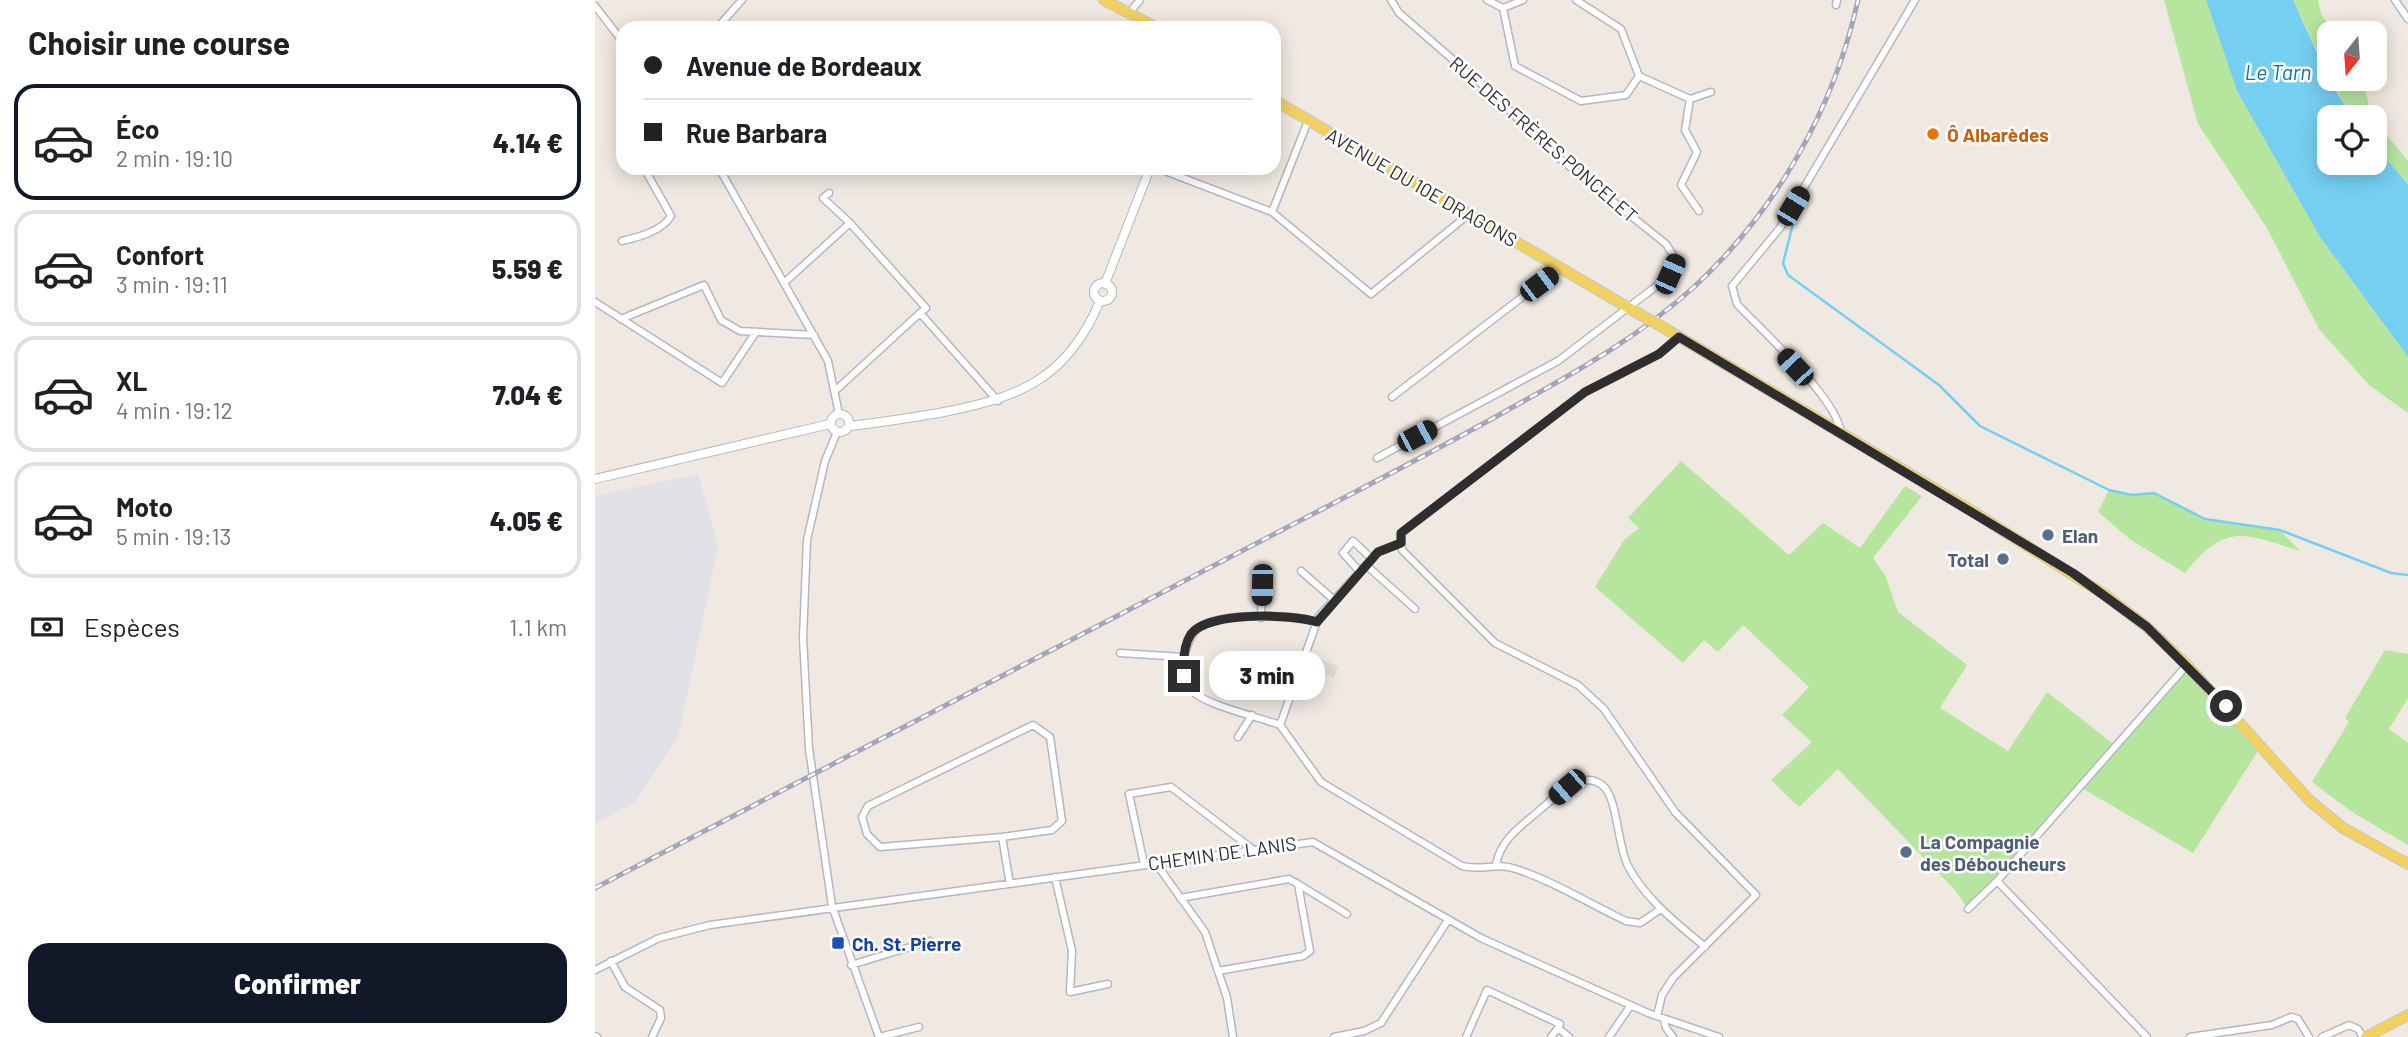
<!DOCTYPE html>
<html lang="fr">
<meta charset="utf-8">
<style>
:root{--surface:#fff;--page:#f2f2f2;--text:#202124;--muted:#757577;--line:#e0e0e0;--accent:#111827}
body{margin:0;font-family:Barlow,sans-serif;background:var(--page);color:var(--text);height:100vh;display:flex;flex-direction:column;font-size:26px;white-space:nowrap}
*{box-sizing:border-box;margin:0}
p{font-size:23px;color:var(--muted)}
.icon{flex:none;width:38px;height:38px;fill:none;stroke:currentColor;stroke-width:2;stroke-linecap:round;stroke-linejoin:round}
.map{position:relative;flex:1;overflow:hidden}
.side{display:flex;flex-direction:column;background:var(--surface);width:595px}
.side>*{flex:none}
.guide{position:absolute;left:21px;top:21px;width:665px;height:154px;border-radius:21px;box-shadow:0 4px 18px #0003;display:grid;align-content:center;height:154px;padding:0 28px;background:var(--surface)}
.needle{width:46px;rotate:197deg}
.fabs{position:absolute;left:1722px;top:21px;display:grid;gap:14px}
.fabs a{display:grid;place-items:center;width:70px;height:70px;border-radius:14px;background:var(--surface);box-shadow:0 4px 18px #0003;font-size:35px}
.end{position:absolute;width:32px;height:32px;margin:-16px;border:9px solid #2e2e2e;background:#fff;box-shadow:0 0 0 4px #fff}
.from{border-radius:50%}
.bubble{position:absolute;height:49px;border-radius:21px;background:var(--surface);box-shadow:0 4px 18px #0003;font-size:23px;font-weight:800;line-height:49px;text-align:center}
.car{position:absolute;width:21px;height:42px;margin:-21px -10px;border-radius:9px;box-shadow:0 0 5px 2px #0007;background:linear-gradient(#222 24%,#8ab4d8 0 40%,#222 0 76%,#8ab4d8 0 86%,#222 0)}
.guide b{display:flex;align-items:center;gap:24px;height:66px;font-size:26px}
.guide b+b{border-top:2px solid var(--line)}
.guide i{width:18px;height:18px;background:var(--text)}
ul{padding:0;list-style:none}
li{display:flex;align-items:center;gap:21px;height:116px;margin:0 14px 10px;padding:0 14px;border:4px solid var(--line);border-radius:21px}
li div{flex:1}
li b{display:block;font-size:26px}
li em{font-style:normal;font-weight:800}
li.active{border-color:var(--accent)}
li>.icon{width:63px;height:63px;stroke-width:1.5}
h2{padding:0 28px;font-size:32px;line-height:84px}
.pay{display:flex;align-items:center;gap:18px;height:77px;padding:0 28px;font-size:26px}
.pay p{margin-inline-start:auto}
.cta{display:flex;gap:14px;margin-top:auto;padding:14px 28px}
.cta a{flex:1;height:80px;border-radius:21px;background:var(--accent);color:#fff;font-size:28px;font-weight:800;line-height:80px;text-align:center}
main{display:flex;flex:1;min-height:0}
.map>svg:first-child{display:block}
.industrial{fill:#e3e1e8}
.green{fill:#b6e59e}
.plaza{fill:#dfdcd8}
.water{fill:#75cff0}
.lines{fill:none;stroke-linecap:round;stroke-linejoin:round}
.stream{stroke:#75cff0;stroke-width:2.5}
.minor-casing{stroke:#b4b7c1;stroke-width:9}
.tertiary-casing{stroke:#b4b7c1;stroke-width:10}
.primary-casing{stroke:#c9c9c9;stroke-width:12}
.minor{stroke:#fff;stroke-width:6}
.tertiary{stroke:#fff;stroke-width:8}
.primary{stroke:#f2d163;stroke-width:10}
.rail-casing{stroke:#a3a6b8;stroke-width:5}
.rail{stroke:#fff;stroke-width:2.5;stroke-dasharray:8;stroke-linecap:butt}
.primary-bridge-casing{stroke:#c9c9c9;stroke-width:12;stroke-linecap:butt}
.primary-bridge{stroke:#f2d163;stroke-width:10}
.route{stroke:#2e2e2e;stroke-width:9}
.food-dot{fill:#e8710a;stroke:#fff;stroke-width:2.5}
.service-dot{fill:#5c6f8a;stroke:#fff;stroke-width:2.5}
.transit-dot{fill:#1a4fb4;stroke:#fff;stroke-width:2.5}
.labels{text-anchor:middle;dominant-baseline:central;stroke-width:5;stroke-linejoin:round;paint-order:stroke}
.food-label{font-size:19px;font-weight:bold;fill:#c56008;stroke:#fff;text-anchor:start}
.street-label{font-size:19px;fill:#2e2e2e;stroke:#fff}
.service-label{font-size:19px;font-weight:bold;fill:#4e5e75;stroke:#fff;text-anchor:start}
.transit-label{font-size:19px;font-weight:bold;fill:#164399;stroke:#fff;text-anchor:start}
.water-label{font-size:21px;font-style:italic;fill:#0d6fa3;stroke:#fff}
</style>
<main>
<section class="side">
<h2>Choisir une course</h2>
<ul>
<li class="active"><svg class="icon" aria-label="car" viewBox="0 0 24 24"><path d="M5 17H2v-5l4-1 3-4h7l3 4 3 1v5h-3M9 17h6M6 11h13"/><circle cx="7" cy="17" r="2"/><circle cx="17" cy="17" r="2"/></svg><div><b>Éco</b><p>2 min · 19:10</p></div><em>4.14 €</em></li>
<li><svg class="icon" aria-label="car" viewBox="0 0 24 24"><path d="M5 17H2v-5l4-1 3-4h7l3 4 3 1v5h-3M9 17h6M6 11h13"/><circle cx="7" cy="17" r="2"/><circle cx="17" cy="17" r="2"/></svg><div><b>Confort</b><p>3 min · 19:11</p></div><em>5.59 €</em></li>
<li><svg class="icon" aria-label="car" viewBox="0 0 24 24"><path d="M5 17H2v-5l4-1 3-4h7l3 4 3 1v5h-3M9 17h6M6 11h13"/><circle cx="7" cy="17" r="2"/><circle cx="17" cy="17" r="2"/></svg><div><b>XL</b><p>4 min · 19:12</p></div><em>7.04 €</em></li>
<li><svg class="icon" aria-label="car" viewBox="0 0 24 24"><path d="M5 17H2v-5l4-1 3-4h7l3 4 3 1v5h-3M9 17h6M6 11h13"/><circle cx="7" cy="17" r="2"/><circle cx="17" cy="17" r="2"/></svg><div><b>Moto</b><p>5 min · 19:13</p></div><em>4.05 €</em></li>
</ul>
<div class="pay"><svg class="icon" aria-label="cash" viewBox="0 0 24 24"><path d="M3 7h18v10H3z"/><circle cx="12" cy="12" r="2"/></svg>Espèces<p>1.1 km</p></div>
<div class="cta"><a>Confirmer</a></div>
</section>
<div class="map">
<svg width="1813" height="1037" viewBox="0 0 1813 1037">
<rect width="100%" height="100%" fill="#efe9e1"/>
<path class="industrial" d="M103,474L123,546L84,734L40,802L0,824V496Z"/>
<path class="green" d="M1569,0H1611L1642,91L1725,237L1813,357V413L1774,385L1724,329L1672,228L1603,124Z
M1698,0H1723L1726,14L1740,33H1734V76Z
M1736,79H1762L1770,89L1777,117H1757Z
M1780,121L1813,161V185L1780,145Z
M1086,461L1194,555L1228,523L1265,548L1310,486L1327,496L1278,558L1290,575L1303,612L1372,665L1345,708L1413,751L1452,692L1521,746L1592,665L1666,746L1598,853L1485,787L1373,909L1360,890L1243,769L1204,807L1176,780L1217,742L1187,715L1214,687L1148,625L1123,652L1109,640L1088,663L1000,587L1029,540L1044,528L1033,518Z
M1514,490L1537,495L1559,493L1610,519L1685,530L1705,551C1648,533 1631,522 1590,573L1536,540L1503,512Z
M1790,650L1813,654V698L1794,729L1813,743V845L1757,812L1717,782L1754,722L1750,718Z"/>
<path class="plaza" d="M714,655L743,666L739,678L710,667Z"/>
<path class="water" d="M1611,0H1698L1734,79L1757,117H1734V163H1780V145L1813,185V357L1725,237L1642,91Z"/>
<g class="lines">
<path class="stream" d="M1198,224L1188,263L1193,275L1344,385L1385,426L1514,490L1537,495L1559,493L1610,519L1685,530L1796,573L1813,575"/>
<g class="minor-casing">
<path id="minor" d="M892,0L908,8L920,66L986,101L1031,95L1044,76L1095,99
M981,0L1026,29L1044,76
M1800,0L1813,19
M1241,5L1242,0
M0,6L28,42
M908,8L928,0
M534,13L545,0
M122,28L147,0
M124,168L233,361L244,414
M562,168L677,212L776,294L874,214
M234,193L228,198L255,223
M1104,211L1086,185L1102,152L1090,130L1095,99L1116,92
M677,212L713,121
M27,241C44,237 67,231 76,216L49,168
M190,282L255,223L331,308L325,313
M0,302L127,383L161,332
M26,319L109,285L126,320L145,331L219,335
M241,390L325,313L403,401
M797,397L965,268
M242,432L230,461L212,540L208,638L214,749L237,906L284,1037
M1246,433C1242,398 1168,332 1142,304L1137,286L1185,228L1320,0
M782,458L963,361L1068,281L1081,260L1071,244L954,150L900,96L804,13L796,0
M806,543L783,552L724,616L685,725L726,782L867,866C887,871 901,862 921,869C958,881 995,904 1031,921L1045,923L1066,909
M771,565L820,609
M706,571L739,600
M765,572L748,553L758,541L777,559
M666,618L667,585
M525,653L588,657
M685,725C664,717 608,705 595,689C588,679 586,665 590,653C594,641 597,630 610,624C634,613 697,614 722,622
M643,737L657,715
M407,837L285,847L272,834L267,817L273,806L438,725L455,737L467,821L457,830L407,837L415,884
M560,862L610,932L632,998L638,1037
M549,864L534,794L576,787L656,848
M901,864C907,837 927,826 947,808C962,796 986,769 1007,785C1023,797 1022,845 1033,866C1050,899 1082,923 1110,947
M460,877L477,951L475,992L513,984
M1402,881L1552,1037
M703,884L752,914
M585,898L694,879L703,884L715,951L708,956L623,971
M1373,909L1402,881L1592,665
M16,961L30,987L65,1010L66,1018L57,1037
M256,965L335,941
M0,970L64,938L115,925L718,842L886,938L1053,1013L1124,1037
M1062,1016L1067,995L1078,978L1161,895L1080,812L1009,709L983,685L900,643L807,550L806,533L990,392L1064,354L1084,337
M1069,1019L1071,1028L1078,1037
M0,1036L2,1037
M284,1037L324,1027
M739,1037L769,1031L786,1023L853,920
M871,1037L892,990L965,1024L963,1028L974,1037
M956,1037L963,1028
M1014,1037L1036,1005
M1595,1037L1677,1025L1696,1017L1703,1019L1714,1037
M1727,1037L1754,1025L1763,1029L1768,1037"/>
</g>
<g class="tertiary-casing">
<path id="tertiary" d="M499 292a9 9 0 1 1 18 0a9 9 0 1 1-18 0Z
M510,284L555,168
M236 423a9 9 0 1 1 18 0a9 9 0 1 1-18 0Z
M254,426C284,423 314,418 344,413C423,398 472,380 505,301
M0,479L235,424"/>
</g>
<g class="primary-casing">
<path id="primary" d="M509,0L562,28
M679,100L1039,311
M1071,329L1372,508L1510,595L1552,627L1592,665L1715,801L1748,828L1813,864
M1771,1037L1813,1015"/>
</g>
<use href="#minor" class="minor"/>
<use href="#tertiary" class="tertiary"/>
<use href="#primary" class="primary"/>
<g class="rail-casing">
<path id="rail" d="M0,888C229,769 458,649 687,530C768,488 848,447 927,402C988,368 1047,334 1099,287C1181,211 1239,109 1263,0"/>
</g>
<use href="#rail" class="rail"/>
<g class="primary-bridge-casing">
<path id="primary-bridge" d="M1039,311L1071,329"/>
</g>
<use href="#primary-bridge" class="primary-bridge"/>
</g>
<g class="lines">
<path class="route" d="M589,676C588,663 588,646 596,634C613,611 697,614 722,622L783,552L806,543V533L990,392L1064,354L1084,337L1478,573L1552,627L1631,706"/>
</g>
<circle class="food-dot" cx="1338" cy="134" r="7"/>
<g class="service-dot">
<circle cx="1453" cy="535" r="7"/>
<circle cx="1408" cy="559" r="7"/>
<circle cx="1311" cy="852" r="7"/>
</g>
<rect class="transit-dot" x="236" y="936" width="14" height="14" rx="3.5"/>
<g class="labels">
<g class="food-label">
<text x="1352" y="134">Ô Albarèdes</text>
</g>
<g class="street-label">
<text transform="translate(949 139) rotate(41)">RUE DES FRÈRES PONCELET</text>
<text transform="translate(827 187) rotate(30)">AVENUE DU 10E DRAGONS</text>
<text transform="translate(627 853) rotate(-8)">CHEMIN DE LANIS</text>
</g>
<g class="service-label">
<text x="1467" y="535">Elan</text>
<text x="1394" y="559" text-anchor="end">Total</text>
<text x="1325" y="841">La Compagnie<tspan x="1325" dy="22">des Déboucheurs</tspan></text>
</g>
<g class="transit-label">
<text x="257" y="943">Ch. St. Pierre</text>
</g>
<g class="water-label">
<text x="1683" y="71">Le Tarn</text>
</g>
</g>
</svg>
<div class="fabs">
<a><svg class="needle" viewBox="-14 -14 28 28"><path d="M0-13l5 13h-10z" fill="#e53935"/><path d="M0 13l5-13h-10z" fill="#757577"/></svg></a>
<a><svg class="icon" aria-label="locate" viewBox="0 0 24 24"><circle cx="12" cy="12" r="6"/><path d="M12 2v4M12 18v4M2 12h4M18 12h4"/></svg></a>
</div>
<i class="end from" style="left:1631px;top:706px"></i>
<i class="end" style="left:589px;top:676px"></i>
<div class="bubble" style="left:614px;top:651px;width:116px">3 min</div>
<i class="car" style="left:1198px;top:206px;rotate:31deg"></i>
<i class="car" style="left:1075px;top:274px;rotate:24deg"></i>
<i class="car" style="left:944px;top:284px;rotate:53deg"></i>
<i class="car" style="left:1200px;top:367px;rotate:317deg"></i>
<i class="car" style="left:822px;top:436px;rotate:62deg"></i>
<i class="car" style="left:667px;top:585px;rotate:181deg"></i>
<i class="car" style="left:972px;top:787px;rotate:229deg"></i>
<div class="guide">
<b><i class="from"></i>Avenue de Bordeaux</b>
<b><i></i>Rue Barbara</b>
</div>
</div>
</main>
